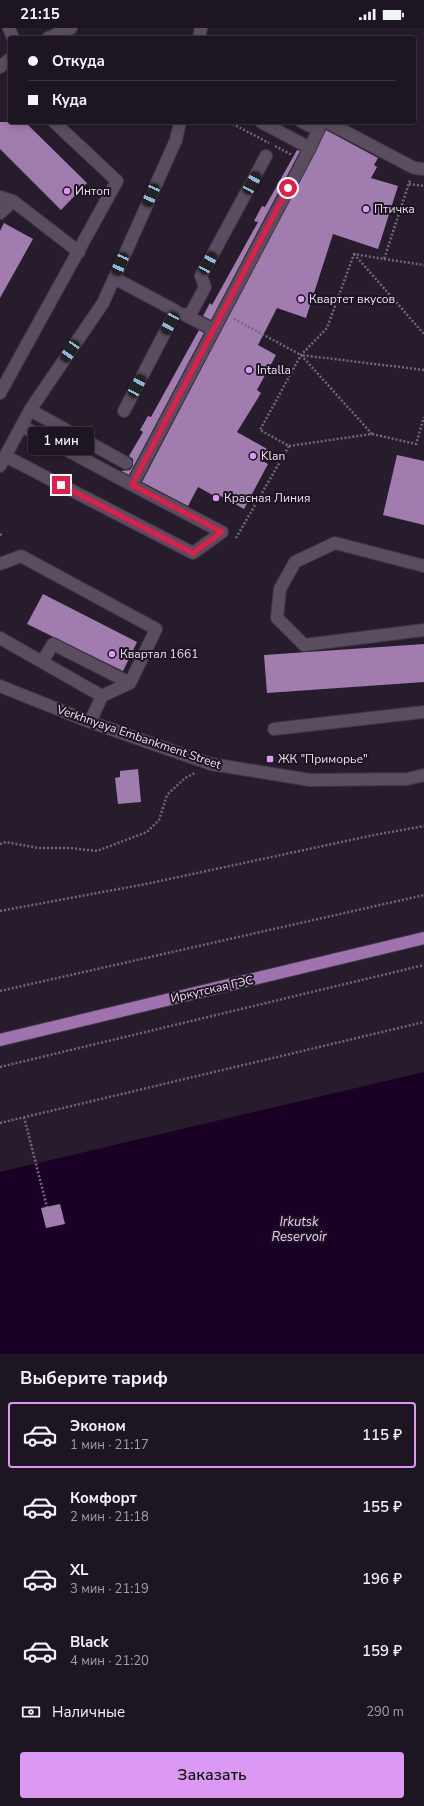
<!DOCTYPE html>
<html lang="ru">
<meta charset="utf-8">
<style>
:root{--surface:#1d1521;--page:#251e2a;--text:#f1f3f6;--muted:#a09fa5;--line:#3b343f;--accent:#dc99f4}
body{margin:0;font-family:"Nunito Sans",sans-serif;background:var(--page);color:var(--text);height:100vh;display:flex;flex-direction:column;font-size:15px;white-space:nowrap}
*{box-sizing:border-box;margin:0}
p{font-size:13px;color:var(--muted)}
.icon{flex:none;width:22px;height:22px;fill:none;stroke:currentColor;stroke-width:2;stroke-linecap:round;stroke-linejoin:round}
.map{position:relative;height:1326px;overflow:hidden}
.side{display:flex;flex-direction:column;background:var(--surface);flex:1}
.side>*{flex:none}
.banner{position:absolute;left:8px;top:8px;width:408px;height:88px;border-radius:4px;box-shadow:0 2px 10px #0003,0 0 0 1px var(--line);display:grid;align-content:center;height:88px;padding:0 20px;background:var(--surface)}
.end{position:absolute;width:18px;height:18px;margin:-9px;border:5px solid #e11d48;background:#fff;box-shadow:0 0 0 2px #fff}
.from{border-radius:50%}
.bubble{position:absolute;height:28px;border-radius:4px;background:var(--surface);box-shadow:0 2px 10px #0003,0 0 0 1px var(--line);font-size:13px;font-weight:600;line-height:28px;text-align:center}
.car{position:absolute;width:12px;height:24px;margin:-12px -6px;border-radius:5px;box-shadow:0 0 3px 1px #0007;background:linear-gradient(#222 24%,#8ab4d8 0 40%,#222 0 76%,#8ab4d8 0 86%,#222 0)}
.banner b{display:flex;align-items:center;gap:14px;height:38px;font-size:15px}
.banner b+b{border-top:1px solid var(--line)}
.banner i{width:10px;height:10px;background:var(--text)}
ul{padding:0;list-style:none}
li{display:flex;align-items:center;gap:12px;height:66px;margin:0 8px 6px;padding:0 12px;border:2px solid transparent;border-radius:4px}
li div{flex:1}
li b{display:block;font-size:15px}
li em{font-style:normal;font-weight:600}
li.on{border-color:var(--accent)}
li>.icon{width:36px;height:36px;stroke-width:1.5}
h2{padding:0 20px;font-size:18px;line-height:48px}
.pay{display:flex;align-items:center;gap:10px;height:44px;padding:0 20px;font-size:15px}
.pay p{margin-inline-start:auto}
.action{display:flex;gap:8px;margin-top:auto;padding:8px 20px}
.action a{flex:1;height:46px;border-radius:4px;background:var(--accent);color:#111;font-size:16px;font-weight:600;line-height:46px;text-align:center}
.status{display:flex;justify-content:space-between;align-items:center;height:28px;padding:0 20px;background:var(--surface);direction:ltr}
.status svg{height:11px;fill:currentColor}
.map>svg:first-child{display:block}
.water{fill:#1a0024}
.building{fill:#a17caf}
.lines{fill:none;stroke-linecap:round;stroke-linejoin:round}
.minor-casing{stroke:#403644;stroke-width:14}
.major-casing{stroke:#403644;stroke-width:14}
.path{stroke:#716876;stroke-width:2.5;stroke-dasharray:2 2;stroke-linecap:butt}
.minor{stroke:#5a4d5f;stroke-width:12}
.major{stroke:#a072b0;stroke-width:12}
.route{stroke:#e11d48;stroke-width:5}
.poi-dot{fill:#dc99f4;stroke:#1e1322;stroke-width:1.5}
.labels{text-anchor:middle;dominant-baseline:central;stroke-width:4;stroke-linejoin:round;paint-order:stroke}
.poi-label{font-size:12px;fill:#e9e1ec;stroke:#1e1322;text-anchor:start}
.street-label{font-size:12px;fill:#e9e1ec;stroke:#1e1322}
.water-label{font-size:13px;font-style:italic;fill:#ebcaf7;stroke:#1e1322}
</style>
<div class="status"><b>21:15</b><svg viewBox="0 0 49 12"><path d="M0 12V9h3v3zM5 12V6h3v6zM10 12V3h3v9zM15 12V0h3v12zM26 1h20v11H26zM47 4h2v5h-2z"/></svg></div>
<div class="map">
<svg width="424" height="1326" viewBox="0 0 424 1326">
<rect width="100%" height="100%" fill="#271c2c"/>
<path class="water" d="M424,1044V1326H0V1144Z"/>
<path class="building" d="M0,94H25L87,155L61,182L0,121Z
M326,102L378,130L374,137L377,139L371,150L398,158L378,221L333,206L306,290L277,280L258,317L276,327L257,362L261,365L237,404L269,422L263,433L268,436L244,481L221,468L220,471L198,459L188,478L142,454Z
M297,122L300,123L211,292L203,288L210,275L212,277L258,194L254,193L262,178L265,179Z
M4,195L33,211L0,270V203Z
M199,302L204,305L129,447L121,443L130,442L133,438V431L129,428L143,404L140,402L148,388L151,389Z
M397,427L424,433V497L383,487Z
M43,566L137,614L123,643L27,596Z
M424,616V654L267,665L264,627Z
M138,741L141,774L118,776L115,750L120,749V743Z
M60,1176L65,1196L46,1200L41,1180Z"/>
<g class="lines">
<g class="minor-casing">
<path id="minor" d="M9,0L13,10
M48,10L71,0
M199,10L201,0
M0,39L10,31
M302,94L310,98
M327,94L414,140L424,141
M310,120L322,94
M0,169L13,173L79,224
M0,185L13,173
M114,250L176,283L124,383
M183,286L214,302
M189,289L205,259L201,248L266,128
M0,365L117,153L54,94
M30,382L126,435
M22,398L132,457
M5,428L193,525L222,504L132,457L310,120L261,94
M0,438L30,382L103,275L176,112L180,94
M0,536L21,528L156,601L130,655L102,668L90,694
M424,538L335,515L295,534L280,561L277,590L304,617L424,602
M0,610L102,668
M42,634L53,616L130,655
M0,658L90,694L211,736L310,752L407,751L424,747
M274,701L424,684"/>
</g>
<g class="major-casing">
<path id="major" d="M0,1012L424,910"/>
</g>
<path class="path" d="M229,94L269,115
M275,118L292,127
M409,156L424,158
M354,226L424,306
M384,231L424,237
M234,291L301,327
M372,406L301,327L424,342
M289,418L372,406L416,416L424,389
M0,506L2,508
M236,510L289,418L260,402L301,327L327,300L354,226L384,231L410,152
M0,816L6,814L38,820H70L97,823L147,804L159,792L167,767L185,750L195,745
M0,883L146,856L374,807L424,798
M0,963L424,867
M0,1039L424,937
M24,1089L47,1179
M0,1095L424,994"/>
<use href="#minor" class="minor"/>
<use href="#major" class="major"/>
</g>
<g class="lines">
<path class="route" d="M61,457L193,525L222,504L132,457L288,160"/>
</g>
<g class="poi-dot">
<circle cx="67" cy="163" r="4"/>
<circle cx="366" cy="181" r="4"/>
<circle cx="301" cy="271" r="4"/>
<circle cx="249" cy="342" r="4"/>
<circle cx="253" cy="428" r="4"/>
<circle cx="216" cy="470" r="4"/>
<circle cx="112" cy="626" r="4"/>
<rect x="266" y="727" width="8" height="8" rx="2"/>
</g>
<g class="labels">
<g class="poi-label">
<text x="75" y="163">Интоп</text>
<text x="374" y="181">Птичка</text>
<text x="309" y="271">Квартет вкусов</text>
<text x="257" y="342">Intalla</text>
<text x="261" y="428">Klan</text>
<text x="224" y="470">Красная Линия</text>
<text x="120" y="626">Квартал 1661</text>
<text x="278" y="731">ЖК "Приморье"</text>
</g>
<g class="street-label">
<text transform="translate(139 709) rotate(19)">Verkhnyaya Embankment Street</text>
<text transform="translate(212 961) rotate(-13)">Иркутская ГЭС</text>
</g>
<g class="water-label">
<text x="299" y="1194">Irkutsk<tspan x="299" dy="15">Reservoir</tspan></text>
</g>
</g>
</svg>
<i class="end from" style="left:288px;top:160px"></i>
<i class="end" style="left:61px;top:457px"></i>
<div class="bubble" style="left:28px;top:399px;width:66px">1 мин</div>
<i class="car" style="left:252px;top:155px;rotate:29deg"></i>
<i class="car" style="left:151px;top:167px;rotate:204deg"></i>
<i class="car" style="left:208px;top:235px;rotate:29deg"></i>
<i class="car" style="left:120px;top:236px;rotate:204deg"></i>
<i class="car" style="left:170px;top:295px;rotate:208deg"></i>
<i class="car" style="left:70px;top:323px;rotate:214deg"></i>
<i class="car" style="left:137px;top:358px;rotate:28deg"></i>
<div class="banner">
<b><i class="from"></i>Откуда</b>
<b><i></i>Куда</b>
</div>
</div>
<section class="side">
<h2>Выберите тариф</h2>
<ul>
<li class="on"><svg class="icon" aria-label="car" viewBox="0 0 24 24"><path d="M5 17H2v-5l4-1 3-4h7l3 4 3 1v5h-3M9 17h6M6 11h13"/><circle cx="7" cy="17" r="2"/><circle cx="17" cy="17" r="2"/></svg><div><b>Эконом</b><p>1 мин · 21:17</p></div><em>115 ₽</em></li>
<li><svg class="icon" aria-label="car" viewBox="0 0 24 24"><path d="M5 17H2v-5l4-1 3-4h7l3 4 3 1v5h-3M9 17h6M6 11h13"/><circle cx="7" cy="17" r="2"/><circle cx="17" cy="17" r="2"/></svg><div><b>Комфорт</b><p>2 мин · 21:18</p></div><em>155 ₽</em></li>
<li><svg class="icon" aria-label="car" viewBox="0 0 24 24"><path d="M5 17H2v-5l4-1 3-4h7l3 4 3 1v5h-3M9 17h6M6 11h13"/><circle cx="7" cy="17" r="2"/><circle cx="17" cy="17" r="2"/></svg><div><b>XL</b><p>3 мин · 21:19</p></div><em>196 ₽</em></li>
<li><svg class="icon" aria-label="car" viewBox="0 0 24 24"><path d="M5 17H2v-5l4-1 3-4h7l3 4 3 1v5h-3M9 17h6M6 11h13"/><circle cx="7" cy="17" r="2"/><circle cx="17" cy="17" r="2"/></svg><div><b>Black</b><p>4 мин · 21:20</p></div><em>159 ₽</em></li>
</ul>
<div class="pay"><svg class="icon" aria-label="cash" viewBox="0 0 24 24"><path d="M3 7h18v10H3z"/><circle cx="12" cy="12" r="2"/></svg>Наличные<p>290 m</p></div>
<div class="action"><a>Заказать</a></div>
</section>
